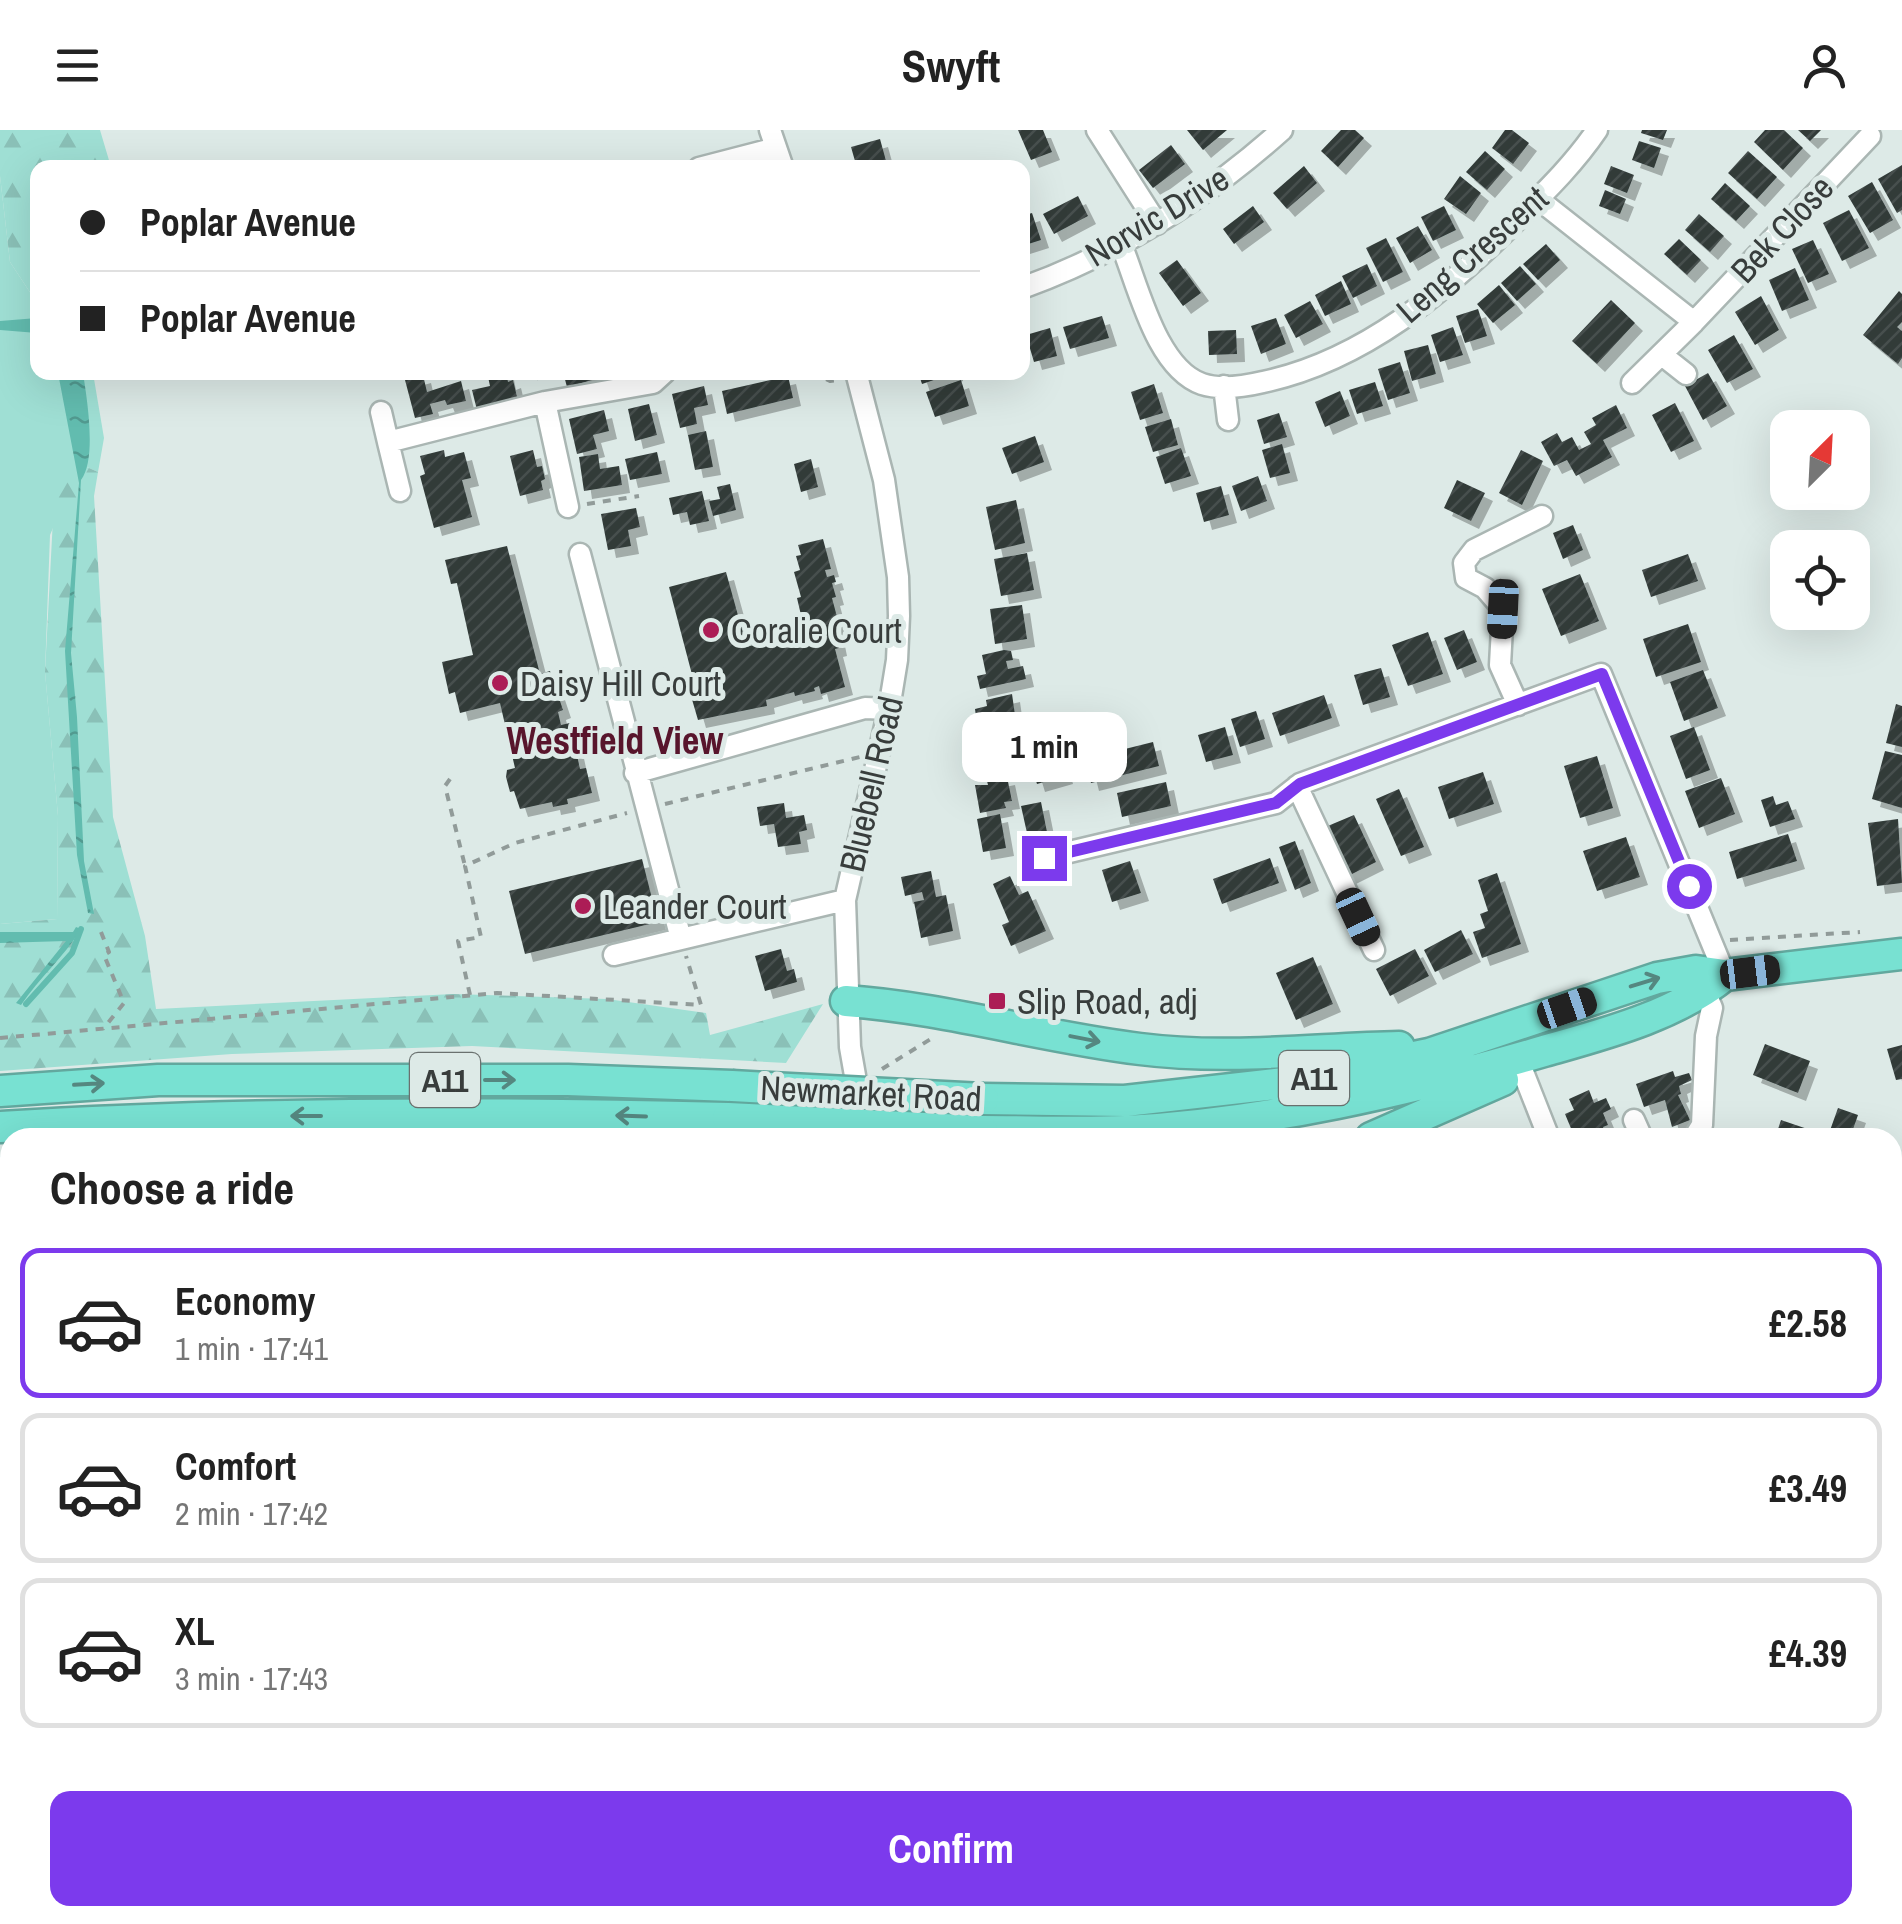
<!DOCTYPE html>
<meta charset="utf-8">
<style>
:root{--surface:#fff;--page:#f2f2f2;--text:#222;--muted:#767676;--line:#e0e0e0;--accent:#7c3aed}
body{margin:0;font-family:"Archivo Narrow",sans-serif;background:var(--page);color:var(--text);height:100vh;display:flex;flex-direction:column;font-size:38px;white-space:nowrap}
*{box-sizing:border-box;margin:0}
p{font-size:32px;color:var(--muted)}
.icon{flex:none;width:55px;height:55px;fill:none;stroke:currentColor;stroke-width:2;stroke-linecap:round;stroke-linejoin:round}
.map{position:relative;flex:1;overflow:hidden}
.drawer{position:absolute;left:0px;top:998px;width:1902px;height:798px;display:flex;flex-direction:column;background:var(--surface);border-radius:30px 30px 0 0;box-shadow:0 10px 40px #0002}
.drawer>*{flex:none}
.top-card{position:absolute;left:30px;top:30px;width:1000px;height:220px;border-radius:20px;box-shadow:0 10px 40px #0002;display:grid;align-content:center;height:220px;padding:0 50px;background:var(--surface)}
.needle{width:65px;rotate:24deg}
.controls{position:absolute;left:1770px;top:280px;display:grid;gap:20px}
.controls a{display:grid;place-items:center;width:100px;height:100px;border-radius:20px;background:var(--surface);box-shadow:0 10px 40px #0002;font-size:50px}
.end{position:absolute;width:45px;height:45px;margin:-22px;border:12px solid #7c3aed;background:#fff;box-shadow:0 0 0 5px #fff}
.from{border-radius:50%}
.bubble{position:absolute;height:70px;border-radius:20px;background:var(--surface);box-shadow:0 10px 40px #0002;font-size:32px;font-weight:700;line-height:70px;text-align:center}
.car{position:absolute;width:30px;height:60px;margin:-30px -15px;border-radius:12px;box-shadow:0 0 8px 2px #0007;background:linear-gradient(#222 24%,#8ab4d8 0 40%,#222 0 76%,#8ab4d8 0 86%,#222 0)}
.top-card b{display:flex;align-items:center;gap:35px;height:95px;font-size:38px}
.top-card b+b{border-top:2px solid var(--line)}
.top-card i{width:25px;height:25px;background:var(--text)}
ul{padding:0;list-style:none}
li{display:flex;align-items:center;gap:30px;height:150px;margin:0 20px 15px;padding:0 30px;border:5px solid var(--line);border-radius:20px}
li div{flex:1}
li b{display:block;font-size:38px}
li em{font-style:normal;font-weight:700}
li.active{border-color:var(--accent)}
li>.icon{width:90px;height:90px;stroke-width:1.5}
h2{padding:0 50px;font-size:45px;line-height:120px}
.cta{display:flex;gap:20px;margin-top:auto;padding:20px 50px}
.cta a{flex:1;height:115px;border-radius:20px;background:var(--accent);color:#fff;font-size:40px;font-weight:700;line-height:115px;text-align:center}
header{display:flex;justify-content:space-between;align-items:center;height:130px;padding:0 50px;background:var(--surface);font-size:45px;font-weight:700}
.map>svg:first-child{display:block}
.green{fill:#9fdfd4}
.forest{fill:url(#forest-firs)}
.cemetery{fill:url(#cemetery-stones)}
.water{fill:url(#water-ripples)}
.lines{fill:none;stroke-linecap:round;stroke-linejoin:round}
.stream{stroke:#62bcaf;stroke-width:6}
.building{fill:url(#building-hatch);filter:url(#shadow)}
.minor-casing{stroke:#aab6b3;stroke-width:25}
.highway-casing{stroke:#62a89e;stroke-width:35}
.path{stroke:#919b99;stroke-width:4;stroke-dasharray:8 8;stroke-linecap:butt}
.minor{stroke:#fff;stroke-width:20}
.highway{stroke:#78e1d2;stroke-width:30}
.highway-bridge-casing{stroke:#62a89e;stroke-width:35;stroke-linecap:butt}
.highway-bridge{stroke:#78e1d2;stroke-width:30}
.oneway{stroke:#558780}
.route{stroke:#7c3aed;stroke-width:12}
.poi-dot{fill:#ac1d56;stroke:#ddeae7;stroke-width:4}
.labels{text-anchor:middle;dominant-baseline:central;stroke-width:10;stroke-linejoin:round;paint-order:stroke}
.shield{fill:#ddeae7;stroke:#6a716f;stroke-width:2.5}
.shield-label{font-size:32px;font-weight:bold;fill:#383d3c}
.street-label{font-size:35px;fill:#383d3c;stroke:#ddeae7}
.poi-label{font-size:35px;fill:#383d3c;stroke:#ddeae7;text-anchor:start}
.neighbourhood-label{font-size:38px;font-weight:bold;fill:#58152c;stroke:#ddeae7}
</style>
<header><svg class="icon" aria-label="menu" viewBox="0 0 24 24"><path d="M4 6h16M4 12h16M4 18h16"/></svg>Swyft<svg class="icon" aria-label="person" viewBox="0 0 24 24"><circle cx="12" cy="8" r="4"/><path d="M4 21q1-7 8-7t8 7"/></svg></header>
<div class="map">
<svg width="1902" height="1794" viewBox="0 0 1902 1794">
<defs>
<pattern id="forest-firs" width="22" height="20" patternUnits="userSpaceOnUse" patternTransform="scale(2.5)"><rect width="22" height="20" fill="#9fdfd4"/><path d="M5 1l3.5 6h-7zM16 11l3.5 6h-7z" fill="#8ac0b7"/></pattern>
<pattern id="cemetery-stones" width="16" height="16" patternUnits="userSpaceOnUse" patternTransform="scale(2.5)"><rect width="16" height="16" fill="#9fdfd4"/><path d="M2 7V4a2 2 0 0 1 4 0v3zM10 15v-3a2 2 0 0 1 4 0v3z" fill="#8ac0b7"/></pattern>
<pattern id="water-ripples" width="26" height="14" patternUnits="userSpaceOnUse" patternTransform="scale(2.5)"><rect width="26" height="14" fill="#62bcaf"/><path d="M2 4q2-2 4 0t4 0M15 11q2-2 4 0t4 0" fill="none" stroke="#529a90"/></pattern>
<pattern id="building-hatch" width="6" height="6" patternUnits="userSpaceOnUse" patternTransform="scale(2.5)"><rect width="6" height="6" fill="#313b39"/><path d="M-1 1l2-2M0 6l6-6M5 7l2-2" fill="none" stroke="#47504e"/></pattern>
<filter id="shadow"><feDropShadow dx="8" dy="8" stdDeviation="0" flood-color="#0004"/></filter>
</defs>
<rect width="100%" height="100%" fill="#ddeae7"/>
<path class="green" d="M0,46L10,132L37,173L38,242L93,243L104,308L98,342L80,334L50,405L45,542L58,686L57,789L0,794Z
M0,1081H10V1374L0,1378Z"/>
<path class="forest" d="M0,0H100L111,37L38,38L37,173L10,132L0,46Z
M80,334L98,342L94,366L113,687L145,806L156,879L453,864L607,869L706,883L710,905L823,874L786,933L472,916L232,924L0,941V794L57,789L58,686L45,542L55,350Z
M484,1004L620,1007H275Z
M10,1025V1081H0V1026Z"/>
<path class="cemetery" d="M635,1785H766L749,1794H642Z"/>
<path class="water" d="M37,188V203L0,200V191Z
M58,243H83C87,269 97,329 81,350L71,523L77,587L84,731L94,784L88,783L77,725L65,521L79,353Z
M76,797L81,799C64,827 39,848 21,875L16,873L66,811L0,813V802H73Z
M0,1405L10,1412V1511L0,1509Z
M366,1785H428L439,1794H377Z"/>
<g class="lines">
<path class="stream" d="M26,874L72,823L81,799
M0,1300L10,1282
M157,1788L161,1794"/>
</g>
<path class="building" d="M1018,0H1043L1052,22L1031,30Z
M1187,0H1227L1203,20Z
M1341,0H1355L1364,8L1338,37L1321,21Z
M1505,0H1512L1529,13L1513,34L1492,18Z
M1642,0H1667L1663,10L1641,3Z
M1765,0H1784L1803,18L1783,40L1754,12Z
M1798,0H1821L1810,11Z
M880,9L888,38H857L851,17Z
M1639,11L1661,18L1654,38L1632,30Z
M1171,15L1185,34L1153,58L1139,40Z
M1485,21L1505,39L1487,60L1466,42Z
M1748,21L1777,47L1757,69L1728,43Z
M1902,35V80L1897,83L1878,49Z
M1304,36L1317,53L1287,79L1273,63Z
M1611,36L1634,45L1627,63L1604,54Z
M1460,46L1481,63L1466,84L1444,69Z
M1872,52L1893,90L1870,103L1848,66Z
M1725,53L1750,76L1736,91L1711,69Z
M1605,60L1626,69L1620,84L1599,76Z
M1078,66L1088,86L1054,104L1043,84Z
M1253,76L1264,92L1234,114L1223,99Z
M1444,76L1456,100L1433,111L1421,87Z
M1849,80L1869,118L1842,131L1823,93Z
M1032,83L1041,110L1022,116V86Z
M1699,84L1724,106L1710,122L1685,100Z
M1418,96L1432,120L1410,133L1396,108Z
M1386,108L1403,142L1383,152L1366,118Z
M1679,109L1701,130L1687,145L1664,124Z
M1813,110L1829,144L1808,153L1792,119Z
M1546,114L1560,130L1538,150L1523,134Z
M1177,130L1201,163L1183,176L1159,143Z
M1367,134L1377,156L1353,168L1342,146Z
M1520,136L1536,154L1517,171L1501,153Z
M1795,138L1809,170L1782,181L1769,150Z
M1341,151L1351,174L1325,186L1315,165Z
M1499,155L1515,175L1493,193L1477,174Z
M1899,161L1902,164V192L1897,197L1902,201V228L1898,234L1863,205Z
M1761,166L1779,200L1755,215L1735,182Z
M1611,170L1635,193L1597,234L1572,211Z
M1310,171L1323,194L1296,208L1284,185Z
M1478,179L1487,206L1465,213L1456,186Z
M1102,186L1109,208L1070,219L1063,197Z
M1276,188L1286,214L1261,224L1251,196Z
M1453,197L1463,225L1440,232L1431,205Z
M1050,198L1057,226L1034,232L1026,205Z
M1236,200L1237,224L1209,225L1208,201Z
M1734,205L1753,239L1727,253L1708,220Z
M1428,215L1436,244L1412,251L1404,221Z
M1400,232L1410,263L1388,270L1378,239Z
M487,242H506L508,252L513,250L518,271L477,280L472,260L490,256Z
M563,242H602L603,247L567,257Z
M918,242H955V243L922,254Z
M1708,243L1727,276L1703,290L1685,256Z
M423,245L427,262L461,251L466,271L447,275L445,270L430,274L433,284L415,288L405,250Z
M788,246L793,268L727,284L722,261Z
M961,250L969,276L935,287L926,262Z
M1375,252L1383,276L1357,284L1349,260Z
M1154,254L1163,283L1140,290L1131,262Z
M704,256L708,275L694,278L697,294L680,298L672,264Z
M1340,261L1350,286L1325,297L1315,272Z
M1675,273L1694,311L1671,322L1652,285Z
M649,274L657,305L635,311L628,279Z
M1616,275L1627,298L1603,310L1612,327L1576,346L1567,330L1554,336L1541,312L1557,303L1562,312L1572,307L1579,320L1591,314L1584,302L1596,295L1592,288Z
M604,280L609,301L593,305L597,319L577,324L569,289Z
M1279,283L1287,307L1264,314L1257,290Z
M1171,289L1178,315L1153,322L1145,297Z
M706,301L713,337L695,340L688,305Z
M1035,306L1044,332L1012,344L1002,318Z
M1282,314L1290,343L1270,348L1262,320Z
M1181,318L1191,346L1165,354L1156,327Z
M444,320L445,327L464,322L471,348L462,350L472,387L434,398L420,346L425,344L420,326Z
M533,320L537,337L542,336L545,349L541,351L543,360L520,366L510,326Z
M1521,320L1543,331L1522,375L1499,363Z
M657,322L662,344L630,350L625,329Z
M598,324L600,339L619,336L622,355L584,361L579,327Z
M811,329L818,357L801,362L794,334Z
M1258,346L1267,371L1241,381L1232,356Z
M1457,350L1485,363L1471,391L1444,378Z
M730,354L736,380L713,386L709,371L720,369L717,357Z
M1221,356L1229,385L1204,392L1196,363Z
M702,361L709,391L690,395L687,382L673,385L669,368Z
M1016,370L1025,413L995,420L986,377Z
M636,378L640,397L628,400L631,416L608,420L601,384Z
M1573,395L1583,420L1563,429L1553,403Z
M823,409L831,439L825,440L827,447L834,445L836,452L832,453L836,467L832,468L840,498L836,503L839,518L835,519L845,557L821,564L819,556L814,558L815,561L795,566L794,562L766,570L767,576L698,590L691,566L702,563L699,555L695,556L669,457L726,442L744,507L741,508L743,518L750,516L770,510L769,506L778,503L777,500L798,495L799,499L804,498L797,468L801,467L794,442L800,440L796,426L801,425L798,415Z
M507,416L540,544L550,541L563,580L558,582L561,595L570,593L580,639L586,638L592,663L567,669L568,674L553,677L552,672L520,679L514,661L510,662L506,647L507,640L515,638L500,573L460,583L455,562L449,564L442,532L473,525L457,453L451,454L445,430Z
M1027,423L1034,460L1001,466L994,429Z
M1688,424L1698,451L1651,467L1642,440Z
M1580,444L1599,491L1561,506L1542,459Z
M1022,475L1027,509L995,514L990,479Z
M1688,494L1701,532L1656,547L1643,509Z
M1464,500L1477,532L1457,540L1444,508Z
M1428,502L1443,544L1408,556L1392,515Z
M1004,520L1011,521L1013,530L1006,531L1008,539L1023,536L1026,549L980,559L977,546L986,544L982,525Z
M1381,538L1390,567L1363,575L1354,545Z
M1703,540L1718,578L1684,591L1670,552Z
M1012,564L1016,592L978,601L975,579L987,576L986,570Z
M1324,565L1332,588L1280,606L1272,583Z
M1896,574L1902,576V617L1886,613Z
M1256,581L1265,609L1240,617L1231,589Z
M1007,597L1010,609L1020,610L1019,621L1013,622L1016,635L982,643L973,605Z
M1225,597L1233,625L1206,632L1198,605Z
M1694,597L1710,640L1686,649L1670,606Z
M1153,612L1159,636L1091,653L1085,629Z
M1885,621L1902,625V678L1872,669Z
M1597,626L1613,678L1580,688L1564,636Z
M1060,627L1065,646L1037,654L1031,634Z
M1483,642L1494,674L1449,689L1438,657Z
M1007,647L1012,671L1004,672L1006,678L980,683L975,655H988L987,651Z
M1721,648L1735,684L1699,698L1685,661Z
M1166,652L1171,676L1122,687L1117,663Z
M1399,659L1424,717L1401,726L1376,669Z
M1773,666L1776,675L1788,671L1795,689L1770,697L1761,670Z
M1041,672L1050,717L1031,721L1021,676Z
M784,673L786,688L804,685L807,700L799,702L801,714L778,717L774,694L760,696L757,677Z
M1000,684L1006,718L983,722L977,689Z
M1354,685L1376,732L1346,747L1323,698Z
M1898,689L1902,753L1877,756L1868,693Z
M1788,704L1797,731L1737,749L1729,722Z
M1626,707L1640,747L1597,761L1583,721Z
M1295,711L1311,753L1295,760L1279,717Z
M1270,728L1279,753L1222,774L1213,749Z
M642,729L658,792L525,824L509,761Z
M1130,731L1141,763L1112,772L1102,740Z
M931,741L936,767L946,765L953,801L921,808L914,772L924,770L922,762L905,766L901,747Z
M1497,743L1521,814L1482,828L1473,802L1485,798L1480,784L1488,781L1478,750Z
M1010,746L1019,765L1028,761L1046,801L1011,816L1002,795L1009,792L993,754Z
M1461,800L1473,824L1435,842L1424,820Z
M781,819L787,841L794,839L797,852L765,861L755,826Z
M1415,819L1429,846L1390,866L1376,839Z
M1313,827L1333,874L1296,890L1276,843Z
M1765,914L1810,931L1798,963L1753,945Z
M1902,915V949L1896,950L1887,919Z
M1673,941L1675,947L1689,943L1692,950L1679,956L1681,964L1678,965L1690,990L1672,997L1665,970L1644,977L1636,954Z
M1589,960L1594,973L1606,968L1611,979L1603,983L1608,995L1603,997L1607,1008H1585L1584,1004L1575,1008L1565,984L1574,980L1569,969Z
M1838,978L1858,985L1850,1008H1775L1781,990L1828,1006Z
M1892,1295L1902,1327V1338L1892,1340Z
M1892,1396L1902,1406V1430L1892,1439Z
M1902,1464V1490L1892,1493V1467Z
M1902,1500V1530L1892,1532V1503Z
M1902,1545V1579H1901L1892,1548Z
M566,1785H589L599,1794H558Z
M863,1785H889L892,1791L867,1794Z
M1211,1785H1288L1291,1794H1214Z
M1388,1785H1450L1451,1786L1420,1794H1391Z
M1066,1786L1069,1794H1041V1793Z"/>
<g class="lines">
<g class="minor-casing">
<path id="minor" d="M770,0L783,38
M1097,0L1157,94
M699,38L776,18
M1538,69L1694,192L1870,6
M1121,114C1138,155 1156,238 1202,254C1220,260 1246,256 1263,252C1363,231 1446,161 1516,91C1545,62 1574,34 1597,0
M1022,158C1119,123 1206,68 1282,0
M1662,225L1686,244
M856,242L884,350L898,447L899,486L897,530L889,579L845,770L850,917L860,974
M1632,253L1694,192
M1224,256L1228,290
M545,272L568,377
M381,282L388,312L545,272L653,253L665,242
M388,312L400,361
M580,424L681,809L614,825
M1518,575L1500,535L1503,479L1485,458L1466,448L1464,433L1474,420L1542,386
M635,643L865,578L889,579
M1297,656L1374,820
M1044,728L1276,673L1300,654L1601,544L1725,845
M681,809L845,770
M1523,942L1549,1008
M1634,990L1642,1008
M1694,1008L1702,995L1706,906L1712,878L1705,861
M1892,1371L1902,1370
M0,1395L10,1391
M1892,1737L1902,1738
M615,1785L625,1794
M1193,1785L1196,1794
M949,1794L965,1785
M1534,1794L1569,1785"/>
</g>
<g class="highway-casing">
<path id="highway" d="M846,871C946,878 1041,907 1140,919C1226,930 1312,919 1399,917
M0,961L158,950H568L732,956
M983,969L1125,971L1293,952L1429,924L1657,848L1696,841L1725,845L1902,824
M0,997C242,982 486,982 728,988
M982,1001C1030,1001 1078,1003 1126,1001C1269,993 1407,961 1544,921C1604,904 1675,886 1725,845
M1371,1008L1503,950"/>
</g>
<path class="path" d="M537,242L540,253
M812,242L830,251L839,250
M587,374L639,366
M450,649L445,656L465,736
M665,674L860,627
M101,802L109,822L104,825L124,873L103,899
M1730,810L1860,802
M470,865L458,811L481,807L465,736L515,713L627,683
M0,908L497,863L701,875L686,826
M882,939L934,907
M0,1093L10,1092
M0,1342L10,1333"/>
<use href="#minor" class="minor"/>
<use href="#highway" class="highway"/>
<g class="highway-bridge-casing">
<path id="highway-bridge" d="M732,956L983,969
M728,988L982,1001"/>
</g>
<use href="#highway-bridge" class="highway-bridge"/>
</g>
<defs><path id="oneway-shaft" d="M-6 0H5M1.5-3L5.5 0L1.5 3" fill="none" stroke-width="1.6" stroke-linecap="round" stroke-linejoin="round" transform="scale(2.5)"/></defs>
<g class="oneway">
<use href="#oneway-shaft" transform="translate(1645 852) rotate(-17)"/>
<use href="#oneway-shaft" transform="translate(1085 909) rotate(11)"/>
<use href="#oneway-shaft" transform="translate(500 950)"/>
<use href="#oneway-shaft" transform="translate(89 954) rotate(-3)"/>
<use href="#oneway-shaft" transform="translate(306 986) rotate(180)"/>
<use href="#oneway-shaft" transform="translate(631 986) rotate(-178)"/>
</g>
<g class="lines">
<path class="route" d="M1044,728L1276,673L1300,654L1602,544L1689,756"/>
</g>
<g class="poi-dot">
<circle cx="711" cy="500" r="10"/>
<circle cx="500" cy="553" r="10"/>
<circle cx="583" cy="776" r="10"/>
<rect x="987" y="861" width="20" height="20" rx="5"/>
</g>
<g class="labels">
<g class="shield">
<rect x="1279" y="921" width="70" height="54" rx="8"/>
<rect x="410" y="923" width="70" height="54" rx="8"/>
</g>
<g class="shield-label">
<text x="1314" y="948">A11</text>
<text x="445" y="950">A11</text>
</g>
<g class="street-label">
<text transform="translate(1157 86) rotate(-31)">Norvic Drive</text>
<text transform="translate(1782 99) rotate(-47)">Bek Close</text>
<text transform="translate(1472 124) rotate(-41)">Leng Crescent</text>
<text transform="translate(871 654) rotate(-77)">Bluebell Road</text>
<text transform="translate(871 963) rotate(3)">Newmarket Road</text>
</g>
<g class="poi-label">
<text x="731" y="500">Coralie Court</text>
<text x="520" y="553">Daisy Hill Court</text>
<text x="603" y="776">Leander Court</text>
<text x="1017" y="871">Slip Road, adj</text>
</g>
<g class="neighbourhood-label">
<text x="615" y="610">Westfield View</text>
</g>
</g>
</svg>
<div class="controls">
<a><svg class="needle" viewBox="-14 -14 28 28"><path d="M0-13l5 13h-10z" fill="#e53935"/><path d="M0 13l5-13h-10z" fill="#767676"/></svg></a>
<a><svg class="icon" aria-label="locate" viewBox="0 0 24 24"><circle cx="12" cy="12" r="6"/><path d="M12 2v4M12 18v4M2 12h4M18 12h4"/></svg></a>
</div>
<i class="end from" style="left:1689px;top:756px"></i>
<i class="end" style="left:1044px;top:728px"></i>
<div class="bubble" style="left:962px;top:582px;width:165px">1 min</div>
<i class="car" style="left:1503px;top:479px;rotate:183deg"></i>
<i class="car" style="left:1358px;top:787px;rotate:155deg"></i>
<i class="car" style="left:1750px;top:842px;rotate:83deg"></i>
<i class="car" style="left:1567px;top:878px;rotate:71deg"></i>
<div class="top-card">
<b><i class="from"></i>Poplar Avenue</b>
<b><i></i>Poplar Avenue</b>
</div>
<section class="drawer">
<h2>Choose a ride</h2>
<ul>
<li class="active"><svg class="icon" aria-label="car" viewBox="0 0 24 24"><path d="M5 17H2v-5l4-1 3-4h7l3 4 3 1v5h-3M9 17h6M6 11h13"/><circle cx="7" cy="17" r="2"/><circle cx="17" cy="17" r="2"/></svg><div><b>Economy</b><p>1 min · 17:41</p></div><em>£2.58</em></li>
<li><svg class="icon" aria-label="car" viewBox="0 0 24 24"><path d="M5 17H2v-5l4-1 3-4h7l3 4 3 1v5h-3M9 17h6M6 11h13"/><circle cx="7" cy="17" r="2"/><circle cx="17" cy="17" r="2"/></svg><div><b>Comfort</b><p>2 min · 17:42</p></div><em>£3.49</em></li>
<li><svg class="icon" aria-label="car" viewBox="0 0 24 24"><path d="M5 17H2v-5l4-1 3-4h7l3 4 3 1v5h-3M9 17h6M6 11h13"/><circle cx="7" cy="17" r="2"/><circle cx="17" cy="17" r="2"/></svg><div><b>XL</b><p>3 min · 17:43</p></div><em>£4.39</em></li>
</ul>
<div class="cta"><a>Confirm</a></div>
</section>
</div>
